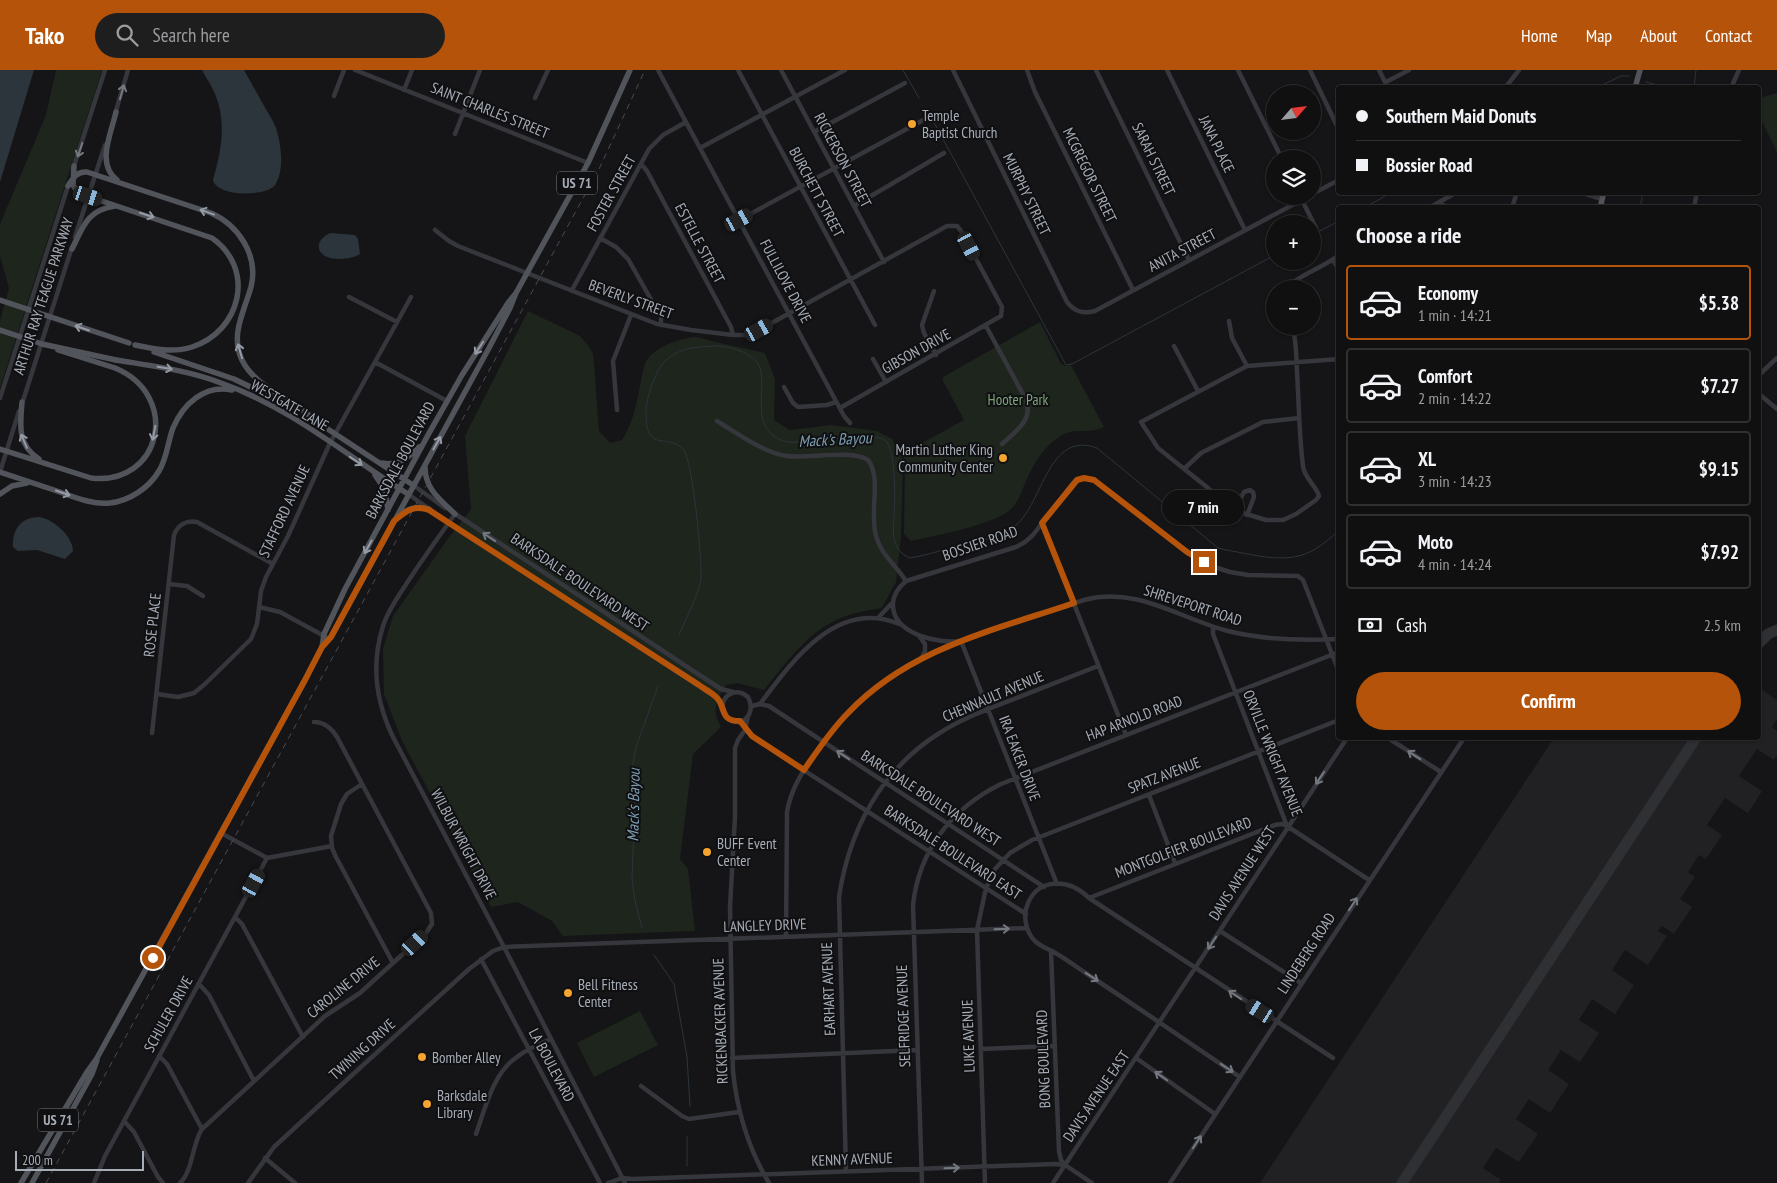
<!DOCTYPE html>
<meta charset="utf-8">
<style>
:root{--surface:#101011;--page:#1e1e1f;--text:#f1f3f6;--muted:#9c9d9f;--line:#303031;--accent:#b45309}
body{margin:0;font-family:"PT Sans Narrow",sans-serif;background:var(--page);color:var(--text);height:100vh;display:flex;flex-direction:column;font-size:19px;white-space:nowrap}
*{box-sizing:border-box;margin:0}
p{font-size:16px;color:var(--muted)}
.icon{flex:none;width:28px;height:28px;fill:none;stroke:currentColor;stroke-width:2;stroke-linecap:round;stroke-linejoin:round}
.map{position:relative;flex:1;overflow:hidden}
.panel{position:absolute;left:1336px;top:135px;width:425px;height:535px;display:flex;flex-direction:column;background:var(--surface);border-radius:5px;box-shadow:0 1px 4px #0004,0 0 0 1px var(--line)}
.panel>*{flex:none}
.guide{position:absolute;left:1336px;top:15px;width:425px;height:110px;border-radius:5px;box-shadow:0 1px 4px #0004,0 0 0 1px var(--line);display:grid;align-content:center;height:110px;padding:0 20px;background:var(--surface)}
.needle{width:32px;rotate:62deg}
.tools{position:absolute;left:1266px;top:15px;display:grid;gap:10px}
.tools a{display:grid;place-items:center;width:55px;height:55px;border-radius:50%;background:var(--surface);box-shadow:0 1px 4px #0004,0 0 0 1px var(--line);font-size:25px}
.scale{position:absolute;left:15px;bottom:12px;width:129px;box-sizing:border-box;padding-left:5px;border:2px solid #a6adb7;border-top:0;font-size:14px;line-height:18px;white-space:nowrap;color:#a6adb7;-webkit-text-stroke:4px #101012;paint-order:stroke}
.end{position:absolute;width:22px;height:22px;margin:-11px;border:6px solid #b45309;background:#fff;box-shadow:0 0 0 2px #fff}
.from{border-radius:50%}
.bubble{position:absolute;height:35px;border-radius:18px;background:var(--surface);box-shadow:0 1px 4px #0004,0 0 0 1px var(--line);font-size:16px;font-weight:700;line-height:35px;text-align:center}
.car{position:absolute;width:15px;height:30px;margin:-15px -8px;border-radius:6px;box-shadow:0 0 4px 1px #0007;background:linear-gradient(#222 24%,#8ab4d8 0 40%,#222 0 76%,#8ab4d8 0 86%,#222 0)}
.guide b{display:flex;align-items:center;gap:18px;height:48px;font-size:19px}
.guide b+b{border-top:1px solid var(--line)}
.guide i{width:12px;height:12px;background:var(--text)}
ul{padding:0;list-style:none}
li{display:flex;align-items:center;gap:15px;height:75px;margin:0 10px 8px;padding:0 10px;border:2px solid var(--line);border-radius:5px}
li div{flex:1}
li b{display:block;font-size:19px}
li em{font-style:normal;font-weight:700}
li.selected{border-color:var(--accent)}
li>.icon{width:45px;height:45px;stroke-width:1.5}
h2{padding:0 20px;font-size:22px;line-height:60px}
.pay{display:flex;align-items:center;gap:12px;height:55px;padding:0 20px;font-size:19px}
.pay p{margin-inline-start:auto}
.primary-button{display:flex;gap:10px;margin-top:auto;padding:10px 20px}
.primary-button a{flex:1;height:58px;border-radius:30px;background:var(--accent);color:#fff;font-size:20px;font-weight:700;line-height:58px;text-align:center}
header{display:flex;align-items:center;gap:30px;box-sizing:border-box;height:70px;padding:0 25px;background:var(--accent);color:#fff}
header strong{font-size:24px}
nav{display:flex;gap:28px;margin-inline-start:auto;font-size:18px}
.search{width:350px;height:45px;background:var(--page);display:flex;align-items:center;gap:12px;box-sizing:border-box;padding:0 18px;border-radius:28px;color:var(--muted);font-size:19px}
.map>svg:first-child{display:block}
.built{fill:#212124}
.green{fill:#1d251d}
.water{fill:#2b353b}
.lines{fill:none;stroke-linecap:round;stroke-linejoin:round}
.stream{stroke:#2b353b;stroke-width:1}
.taxiway{stroke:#2f3034;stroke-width:11}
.minor{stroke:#36373c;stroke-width:4.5}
.major{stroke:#52545b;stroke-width:5.5}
.rail{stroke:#494b51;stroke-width:1;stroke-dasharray:6 5;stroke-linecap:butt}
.major-bridge{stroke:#52545b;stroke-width:5.5}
.oneway{stroke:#747880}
.oneway2{stroke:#959ba5}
.route{stroke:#b45309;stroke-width:6}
.poi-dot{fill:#f5a42f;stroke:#101012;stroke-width:2}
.labels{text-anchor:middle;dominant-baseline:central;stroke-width:4;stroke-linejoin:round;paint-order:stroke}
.shield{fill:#101012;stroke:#797e86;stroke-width:1}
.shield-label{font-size:14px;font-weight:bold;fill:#a6adb7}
.street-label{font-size:15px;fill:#a6adb7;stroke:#101012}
.poi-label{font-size:15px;fill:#a6adb7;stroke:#101012;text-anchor:start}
.park-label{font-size:15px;fill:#7da37d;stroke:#101012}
.water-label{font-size:16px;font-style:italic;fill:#7d9db3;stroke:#101012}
</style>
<header>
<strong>Tako</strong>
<div class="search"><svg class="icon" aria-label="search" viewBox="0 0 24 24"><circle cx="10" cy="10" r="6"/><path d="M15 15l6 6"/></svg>Search here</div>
<nav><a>Home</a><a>Map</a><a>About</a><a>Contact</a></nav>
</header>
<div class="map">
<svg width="1777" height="1113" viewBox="0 0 1777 1113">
<rect width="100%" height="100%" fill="#151517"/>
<path class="built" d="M1759,618L1777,630V649L1772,657L1777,661V685L1774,690L1757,679L1739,706L1762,721L1748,743L1725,728L1707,755L1722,765L1706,789L1699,785L1688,802L1695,807L1680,829L1692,837L1674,864L1662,856L1658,861L1667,866L1648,895L1625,880L1612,900L1634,915L1615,944L1592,929L1579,950L1599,963L1580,992L1561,980L1548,1000L1569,1014L1550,1043L1529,1029L1516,1049L1538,1064L1519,1092L1496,1078L1483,1098L1501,1110L1499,1113H1260L1554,668H1759Z"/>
<path class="green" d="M56,0H102L0,318V251L9,218L0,186V154L46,45Z
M1777,23V82L1759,45V28Z
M528,241L580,266L590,278L593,284L595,305L599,361L610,373L622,370C636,349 638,322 644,297C648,279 677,269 694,267C700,267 707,270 712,271C730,275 747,279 765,283L775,309L774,350L790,360L831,355L877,361L892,369L894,373L903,390L901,467L896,512L882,538C864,541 845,544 829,554C803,568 783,597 764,620L737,613L726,615C716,633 711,637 721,657L693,684L680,789L688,799L695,861L563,866L552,851L518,832L491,837L402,671L384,624L383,579L393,546L447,470L471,439L465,366Z
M1040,252L1061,294L1065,296L1071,295L1104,357C1091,364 1077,358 1064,364C1045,374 1034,393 1026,411C1022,420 1019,431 1012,438C998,454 933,466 911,471L904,464L905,391L901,378L926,371L964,350L943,311V307Z
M640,941L658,975L594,1007L577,973Z"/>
<path class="water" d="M0,0H34L0,112Z
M202,0H244C252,14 259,27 267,41C270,46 274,52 276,58C281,74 285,100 275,115C266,127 217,127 213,110C221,82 227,53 215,24C212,16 206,8 202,0Z
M331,163L355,165L358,169L360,184C354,189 333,191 325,186C313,178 320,167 331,163Z
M39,447C53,449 73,466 73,481L65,489L37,480L18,481L13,477C12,460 21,447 39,447Z"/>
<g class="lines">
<path class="stream" d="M903,0L919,28
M1646,12L1670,18
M1596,18L1621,6H1629
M1694,18L1696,0
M931,47L1066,295L1072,294L1275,185
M1364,138L1392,122
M1640,138L1643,122
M1312,165L1339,151
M679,565C685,550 699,524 701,509C702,491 693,389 683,379C667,363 647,383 646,346C645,332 652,312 659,299C664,288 681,279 693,278C700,277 708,276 716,276C731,276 759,284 761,302C765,327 751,359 783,371C802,377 877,358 887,372C896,385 895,430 894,446C894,454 892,465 895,472C897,480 903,485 910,488C924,486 938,481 951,478C972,472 999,469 1016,455C1043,433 1048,360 1097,378L1212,473L1218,478L1226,480C1256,485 1290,496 1317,478C1325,473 1332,466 1339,461
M642,858L635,831L632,809L635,731L633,693L636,677L658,616
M654,885L674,914L687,987L690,1036
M687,1066V1096"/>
<path class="taxiway" d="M1759,573L1768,564L1777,560
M1402,1113L1696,668"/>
<path class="minor" d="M355,0L588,93
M658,0L844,346L850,353
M738,0L875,255
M781,0L884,192
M953,0L1067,232C1075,242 1083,244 1095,241L1309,126
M1027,0L1035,22L1133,220
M1096,0L1189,190
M1167,0L1245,160
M1238,0L1282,89
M1310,0L1339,60
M1379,0L1388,18
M1386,12L1409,0
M1505,18L1519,0
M1731,18L1739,0
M404,20L412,0
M334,26L344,0
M535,28L548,0
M115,44L128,0
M814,62L905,13
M455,64L480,0
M700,78L845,0
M641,94L647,101L731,257L733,265
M73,99L105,0
M1579,122L1602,129
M1312,124L1339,110
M1300,126L1316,158
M1441,131L1445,138
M854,136L944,83
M1429,138L1457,122
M1512,138L1517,122
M1694,138L1697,122
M739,150L927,48
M435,160L449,171L458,176L657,254L691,260L733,265H747L759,260L947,156H957L961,161L1002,237L1001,246L840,338
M75,167L105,75
M600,168L616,177L628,189L661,247V255
M1333,190L1339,200
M1285,219C1298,205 1323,198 1339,185
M572,220L649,79L663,65L686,52
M934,221L922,255L924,263L936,285
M349,227L397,252
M1229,251L1232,268L1247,296
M986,256L1025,328C1035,349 1016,361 1002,374
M1292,256C1297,271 1296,287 1297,302C1299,333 1299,365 1303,396C1304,408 1316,415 1319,426L1316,430L1296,444L1283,450H1266L1243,443L1228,434L1158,378L1141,352L1247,296L1339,289
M1174,276L1198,321
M873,289L886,312
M375,292L447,331
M1759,305L1777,288
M784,317L793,333L798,337L827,335L836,332
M1759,324L1777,339
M0,328L69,113
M22,334L72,177
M617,340L613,291L631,245
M717,351C737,363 764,383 787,386C808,389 851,379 868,390C882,408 869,442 876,466C881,485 896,495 906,511
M1184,399L1201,383L1263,352L1299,348
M0,402L19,341
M413,415L445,438
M408,424L449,453L716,627C721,633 721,643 727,648C742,660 757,643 748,627C736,617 722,624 722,640
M1235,439L1244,422L1250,420L1253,422L1254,427L1247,445
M454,443L704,608L721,619L733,622
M455,444C437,469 419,494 403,519C395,531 387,543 383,556C371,594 376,632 393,667L504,877L625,1113
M1042,453L1126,665
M169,514L187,516L203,526
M259,537L280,542L326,567
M879,547L891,534
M1213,557V564L1287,756L1369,810
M919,566L925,574V581L922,587
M1339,569C1301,571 1264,570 1228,561C1178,548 1137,516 1084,530L961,571C938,574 892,564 893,534C893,525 899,517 906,511L1016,477L1025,472L1033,465L1073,413C1080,408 1087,407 1094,410L1192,485L1211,496L1230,502L1248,505L1298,506L1303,510L1339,602
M157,624L178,627L194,623L205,614L251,569L257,554L261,521L266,507L288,466L330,373L411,227
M760,634C792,591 837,528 899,554
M752,636L760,634L769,636L1044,817
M748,646L745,660L738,670L735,678V747L730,837L733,1001C737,1041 748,1078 769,1113
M740,651L751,666L1026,844
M152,663L174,465C178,455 186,450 197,452L273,494
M1388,668L1441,702
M362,714L347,724L341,734L331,766L332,778L336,787L393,893
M1149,725L1175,793
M221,763L267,788L332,776
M1089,828L1275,755L1282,754L1287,756
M235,847L242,854L303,967
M1220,861L1301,913
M786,867L787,742C791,719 802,702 815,684C853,629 899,594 961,571L1057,814
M1051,881L1059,1081L1061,1090L1065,1095
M481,889L600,1113
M199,914L209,925L254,1011
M981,979L1055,976
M159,986L167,994L202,1059
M732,988L917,980
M1136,988L1215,1044
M1240,1007C1188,972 1136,936 1084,902C1074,895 1063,887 1052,881C1045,878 1038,875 1033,869C1025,859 1023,844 1028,833C1040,806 1071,810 1089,828L1333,988
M641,1016L682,1046L689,1049L739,1042
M124,1051L134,1062L158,1107L163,1113
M476,1064C485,1039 493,1003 517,987C527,979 540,974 551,969
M265,1088L295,1113
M846,1101L839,827C849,761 880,701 938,664C961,649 988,639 1014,629C1042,618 1070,607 1098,596
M94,1113L105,1086L267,788
M180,1113C193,1101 192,1074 202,1059L325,946L360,923L426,863L432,854L431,843L337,667C332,659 324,652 314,652
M248,1113L274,1077L350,1007L469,899L493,881L504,877L1027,858
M608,1113L622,1108L633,1109L1055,1094L1065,1095L1092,1113
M922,1113L913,835C919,780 952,738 1001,714L1339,582
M985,1113L977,860L986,818L995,799L1010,783L1032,770L1339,650
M1053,1113L1347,668
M1170,1113L1464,668"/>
<path class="major" d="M1635,18L1640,0
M116,42C111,64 96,94 117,110
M74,96L73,115L78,123L212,168C256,199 241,261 192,277C173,283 154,279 135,275
M68,116C73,108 77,101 87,102L211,143C238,155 259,185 251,217C244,242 230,265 242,290C254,316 292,329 312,348
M1600,138L1604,122
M72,179C83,157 87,140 115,136
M154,282L234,309L296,339
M116,290C152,296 187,300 221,313C290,337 347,386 408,424
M22,332C20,355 17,375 39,389
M311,348L413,415
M0,379L91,408C162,416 181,325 115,298L58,280
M382,393C398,396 408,389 419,377
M425,395C424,418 440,430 455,444
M0,402C18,408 36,414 54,420C72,426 91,435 110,433C129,431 149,418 159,401C167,388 168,371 173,358C183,334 205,314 232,320
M375,405L385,420L388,440
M0,424L12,416L27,413
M397,448C406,439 416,435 429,439
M322,577L331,567L489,278L510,238L516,223L588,93L630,0
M21,1113L87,1002L97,988L305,610L322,577L324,564L345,519L428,365L462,305L508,233L516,223
M32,1113L92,1004L97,990"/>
<path class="rail" d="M46,1113L600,97L645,0"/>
<path class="major-bridge" d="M0,230L129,273
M0,260L42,274L116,290"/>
</g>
<defs><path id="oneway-shaft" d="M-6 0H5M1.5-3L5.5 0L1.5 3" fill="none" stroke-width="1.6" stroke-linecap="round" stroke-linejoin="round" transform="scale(1.25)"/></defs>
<g class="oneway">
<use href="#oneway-shaft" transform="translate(122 22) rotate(-74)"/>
<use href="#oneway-shaft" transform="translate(80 80) rotate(108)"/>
<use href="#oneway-shaft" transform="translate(489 467) rotate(-146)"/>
<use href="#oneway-shaft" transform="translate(843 685) rotate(-147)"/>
<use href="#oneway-shaft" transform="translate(1414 685) rotate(-147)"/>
<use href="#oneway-shaft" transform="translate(1320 708) rotate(124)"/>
<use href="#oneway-shaft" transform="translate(1353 834) rotate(-57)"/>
<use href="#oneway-shaft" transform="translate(1002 859) rotate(-2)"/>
<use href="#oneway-shaft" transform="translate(1212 873) rotate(123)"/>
<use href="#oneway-shaft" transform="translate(1092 907) rotate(33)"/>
<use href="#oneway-shaft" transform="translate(1235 925) rotate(-147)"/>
<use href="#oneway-shaft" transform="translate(1227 998) rotate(34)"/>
<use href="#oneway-shaft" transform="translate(1161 1006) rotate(-145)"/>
<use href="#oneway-shaft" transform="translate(1197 1072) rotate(-57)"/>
<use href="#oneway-shaft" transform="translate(952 1098) rotate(-2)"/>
</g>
<g class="oneway2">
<use href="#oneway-shaft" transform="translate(207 142) rotate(-160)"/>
<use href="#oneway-shaft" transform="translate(147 145) rotate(18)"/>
<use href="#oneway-shaft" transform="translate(82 258) rotate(-161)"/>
<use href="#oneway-shaft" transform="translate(479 278) rotate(123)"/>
<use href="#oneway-shaft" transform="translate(240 281) rotate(-106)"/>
<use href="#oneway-shaft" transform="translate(165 298) rotate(10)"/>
<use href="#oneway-shaft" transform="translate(154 363) rotate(101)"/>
<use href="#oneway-shaft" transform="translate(24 371) rotate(-113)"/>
<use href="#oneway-shaft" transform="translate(437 373) rotate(-61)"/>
<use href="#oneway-shaft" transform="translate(356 391) rotate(34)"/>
<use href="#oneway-shaft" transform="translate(63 423) rotate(19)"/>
<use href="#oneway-shaft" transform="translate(368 477) rotate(119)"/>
</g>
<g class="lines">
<path class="route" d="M153,888L305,610L322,577L331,567L394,451C405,442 413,434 429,440L699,615C704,619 711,622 716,627C727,636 718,651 740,651L752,666L804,700C818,680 831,660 848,643C910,578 992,561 1074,533L1042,453L1077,410L1084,408L1094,410L1187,482L1204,492"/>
</g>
<g class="poi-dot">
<circle cx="912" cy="54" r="5"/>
<circle cx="1003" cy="388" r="5"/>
<circle cx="707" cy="782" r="5"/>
<circle cx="568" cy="923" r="5"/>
<circle cx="422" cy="987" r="5"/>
<circle cx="427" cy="1034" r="5"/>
</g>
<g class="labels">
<g class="shield">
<rect x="557" y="101.5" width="40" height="23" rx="4"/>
<rect x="38" y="1038.5" width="40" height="23" rx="4"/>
</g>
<g class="shield-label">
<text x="577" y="113">US 71</text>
<text x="58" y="1050">US 71</text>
</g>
<g class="street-label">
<text transform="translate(490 40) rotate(22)">SAINT CHARLES STREET</text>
<text transform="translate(1217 74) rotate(64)">JANA PLACE</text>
<text transform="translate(1154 89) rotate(64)">SARAH STREET</text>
<text transform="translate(843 90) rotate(62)">RICKERSON STREET</text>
<text transform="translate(1090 105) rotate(64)">MCGREGOR STREET</text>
<text transform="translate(817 122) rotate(62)">BURCHETT STREET</text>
<text transform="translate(611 123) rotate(-61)">FOSTER STREET</text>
<text transform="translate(1027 124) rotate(64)">MURPHY STREET</text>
<text transform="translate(700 173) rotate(62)">ESTELLE STREET</text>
<text transform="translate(1182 180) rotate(-28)">ANITA STREET</text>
<text transform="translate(786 211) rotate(62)">FULLILOVE DRIVE</text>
<text transform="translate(43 226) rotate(-72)">ARTHUR RAY TEAGUE PARKWAY</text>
<text transform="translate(631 229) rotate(20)">BEVERLY STREET</text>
<text transform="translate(916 281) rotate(-29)">GIBSON DRIVE</text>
<text transform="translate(290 335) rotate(30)">WESTGATE LANE</text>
<text transform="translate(400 390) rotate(-62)">BARKSDALE BOULEVARD</text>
<text transform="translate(284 441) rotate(-65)">STAFFORD AVENUE</text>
<text transform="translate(980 473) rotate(-19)">BOSSIER ROAD</text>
<text transform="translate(580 512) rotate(34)">BARKSDALE BOULEVARD WEST</text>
<text transform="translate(1193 535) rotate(18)">SHREVEPORT ROAD</text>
<text transform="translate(152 555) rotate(-84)">ROSE PLACE</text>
<text transform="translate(993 626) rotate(-23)">CHENNAULT AVENUE</text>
<text transform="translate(1134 648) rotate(-21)">HAP ARNOLD ROAD</text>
<text transform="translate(1273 683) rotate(68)">ORVILLE WRIGHT AVENUE</text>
<text transform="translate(1020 688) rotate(69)">IRA EAKER DRIVE</text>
<text transform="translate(1164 705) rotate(-21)">SPATZ AVENUE</text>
<text transform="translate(931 728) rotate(33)">BARKSDALE BOULEVARD WEST</text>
<text transform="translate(464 774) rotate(62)">WILBUR WRIGHT DRIVE</text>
<text transform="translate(1183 777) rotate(-21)">MONTGOLFIER BOULEVARD</text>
<text transform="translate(953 782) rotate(33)">BARKSDALE BOULEVARD EAST</text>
<text transform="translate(1242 803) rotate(-57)">DAVIS AVENUE WEST</text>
<text transform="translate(765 855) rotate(-2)">LANGLEY DRIVE</text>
<text transform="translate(1306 883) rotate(-57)">LINDEBERG ROAD</text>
<text transform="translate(343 917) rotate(-39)">CAROLINE DRIVE</text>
<text transform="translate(828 919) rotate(-92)">EARHART AVENUE</text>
<text transform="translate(168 944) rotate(-61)">SCHULER DRIVE</text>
<text transform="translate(903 946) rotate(-92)">SELFRIDGE AVENUE</text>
<text transform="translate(720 951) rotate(-92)">RICKENBACKER AVENUE</text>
<text transform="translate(968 966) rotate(-92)">LUKE AVENUE</text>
<text transform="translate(362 979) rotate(-42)">TWINING DRIVE</text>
<text transform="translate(1043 989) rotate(-92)">BONG BOULEVARD</text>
<text transform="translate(552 995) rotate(62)">LA BOULEVARD</text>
<text transform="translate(1096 1026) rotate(-56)">DAVIS AVENUE EAST</text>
<text transform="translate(852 1089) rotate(-2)">KENNY AVENUE</text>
</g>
<g class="poi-label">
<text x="922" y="45">Temple<tspan x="922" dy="17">Baptist Church</tspan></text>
<text x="993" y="379" text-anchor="end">Martin Luther King<tspan x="993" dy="17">Community Center</tspan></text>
<text x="717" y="773">BUFF Event<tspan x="717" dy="17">Center</tspan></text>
<text x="578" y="914">Bell Fitness<tspan x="578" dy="17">Center</tspan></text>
<text x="432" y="987">Bomber Alley</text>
<text x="437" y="1025">Barksdale<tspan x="437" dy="17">Library</tspan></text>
</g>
<g class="park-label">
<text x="1018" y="329">Hooter Park</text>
</g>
<g class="water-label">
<text transform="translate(835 369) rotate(-3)">Mack's Bayou</text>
<text transform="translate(633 735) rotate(-89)">Mack's Bayou</text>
</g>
</g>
</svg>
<div class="tools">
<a><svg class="needle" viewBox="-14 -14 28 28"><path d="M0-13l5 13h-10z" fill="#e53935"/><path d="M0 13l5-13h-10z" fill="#9c9d9f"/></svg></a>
<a><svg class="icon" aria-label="layers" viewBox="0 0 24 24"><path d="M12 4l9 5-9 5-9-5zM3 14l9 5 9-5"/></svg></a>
<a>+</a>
<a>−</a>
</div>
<div class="scale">200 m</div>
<i class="end from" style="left:153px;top:888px"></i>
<i class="end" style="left:1204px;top:492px"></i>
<div class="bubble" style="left:1162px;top:420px;width:82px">7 min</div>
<i class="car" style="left:88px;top:126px;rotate:108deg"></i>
<i class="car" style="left:739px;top:150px;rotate:61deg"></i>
<i class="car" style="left:969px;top:176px;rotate:152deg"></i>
<i class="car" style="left:759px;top:260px;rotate:61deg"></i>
<i class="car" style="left:254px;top:813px;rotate:29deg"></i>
<i class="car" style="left:415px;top:873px;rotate:47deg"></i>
<i class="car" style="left:1260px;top:941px;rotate:303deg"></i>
<div class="guide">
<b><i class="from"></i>Southern Maid Donuts</b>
<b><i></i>Bossier Road</b>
</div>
<section class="panel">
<h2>Choose a ride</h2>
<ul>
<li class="selected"><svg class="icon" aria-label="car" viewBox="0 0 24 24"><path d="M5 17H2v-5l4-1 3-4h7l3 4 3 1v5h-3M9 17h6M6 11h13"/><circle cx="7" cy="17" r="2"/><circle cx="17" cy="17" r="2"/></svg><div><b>Economy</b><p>1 min · 14:21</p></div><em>$5.38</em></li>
<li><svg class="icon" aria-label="car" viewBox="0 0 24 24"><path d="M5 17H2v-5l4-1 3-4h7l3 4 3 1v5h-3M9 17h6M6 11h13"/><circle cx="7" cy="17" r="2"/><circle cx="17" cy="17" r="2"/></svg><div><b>Comfort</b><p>2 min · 14:22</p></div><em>$7.27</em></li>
<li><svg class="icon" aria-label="car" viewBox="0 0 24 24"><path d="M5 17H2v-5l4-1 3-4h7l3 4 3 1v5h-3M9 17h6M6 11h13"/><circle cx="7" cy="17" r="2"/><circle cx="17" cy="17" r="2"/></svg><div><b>XL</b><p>3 min · 14:23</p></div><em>$9.15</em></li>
<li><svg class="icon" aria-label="car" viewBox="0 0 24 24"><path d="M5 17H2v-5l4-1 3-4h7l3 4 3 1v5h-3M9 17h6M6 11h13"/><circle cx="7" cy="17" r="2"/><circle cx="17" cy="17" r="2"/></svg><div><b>Moto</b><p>4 min · 14:24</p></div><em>$7.92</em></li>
</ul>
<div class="pay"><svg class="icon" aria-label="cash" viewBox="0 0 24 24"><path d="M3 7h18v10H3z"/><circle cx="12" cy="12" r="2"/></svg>Cash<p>2.5 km</p></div>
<div class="primary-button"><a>Confirm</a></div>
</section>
</div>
